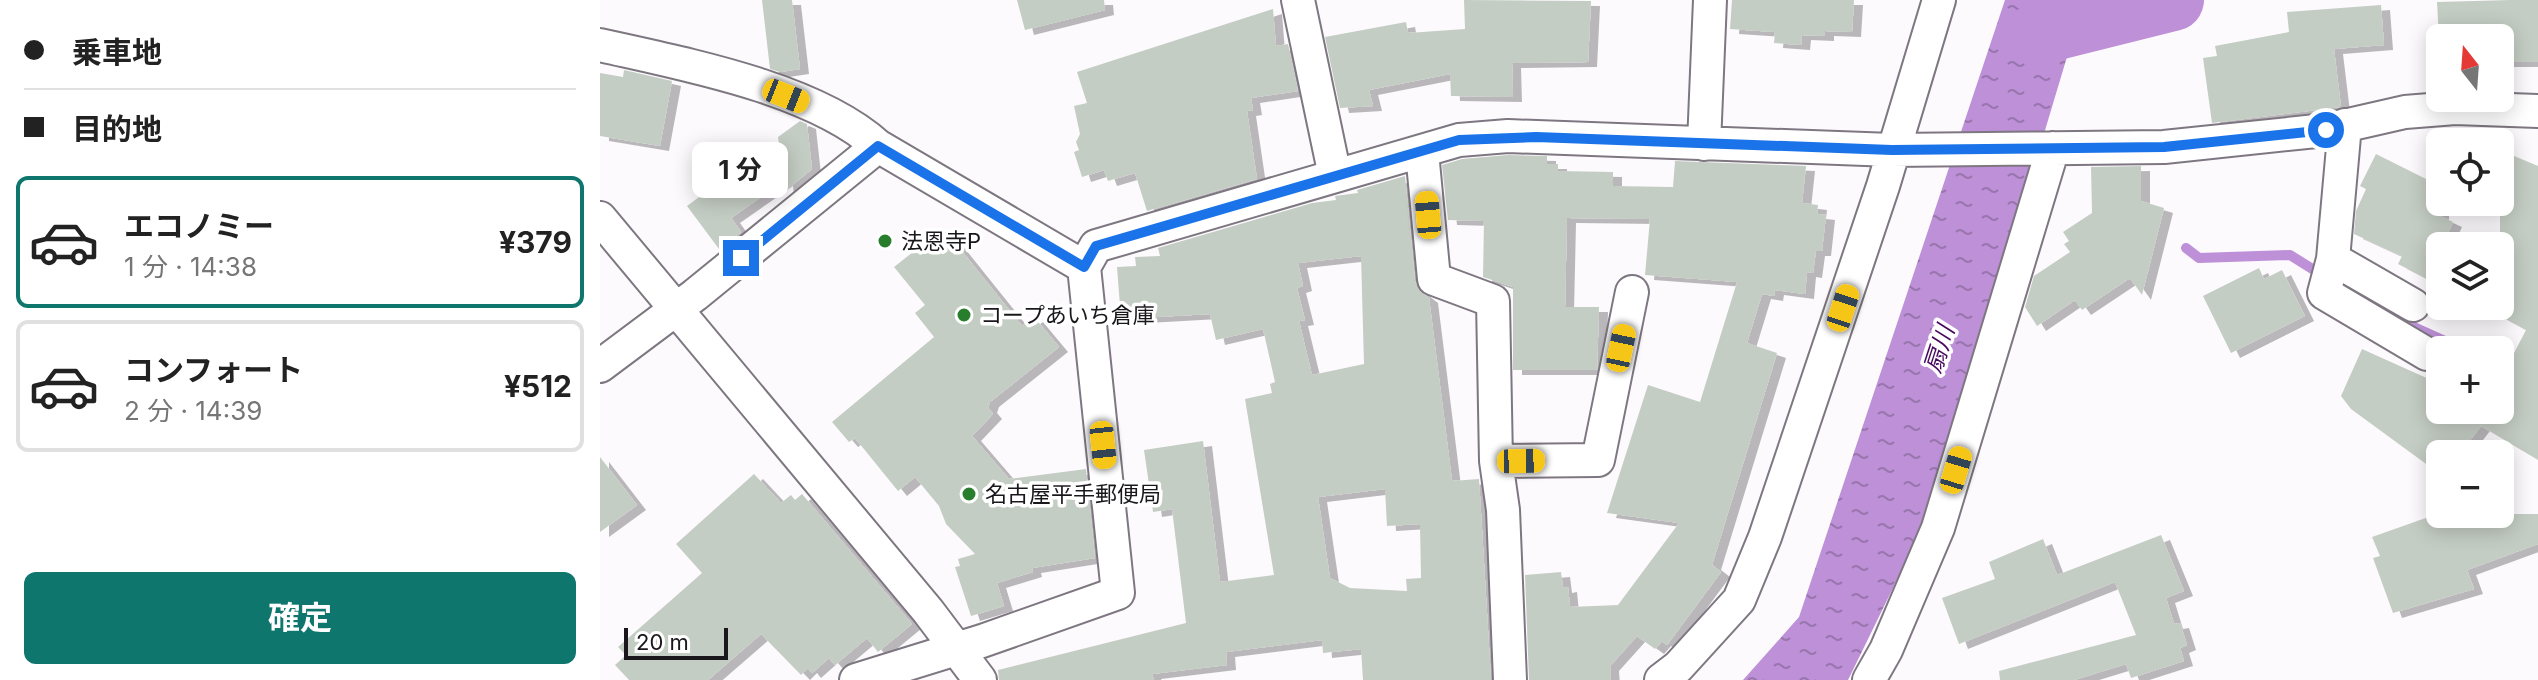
<!DOCTYPE html>
<html lang="ja">
<meta charset="utf-8">
<style>
:root{--surface:#fff;--page:#f2f2f2;--text:#222;--muted:#767676;--line:#e0e0e0;--accent:#0f766e}
body{margin:0;font-family:Inter,"Noto Sans JP",sans-serif;background:var(--page);color:var(--text);height:100vh;display:flex;flex-direction:column;font-size:30px;white-space:nowrap}
*{box-sizing:border-box;margin:0}
p{font-size:26px;color:var(--muted)}
.icon{flex:none;width:44px;height:44px;fill:none;stroke:currentColor;stroke-width:2;stroke-linecap:round;stroke-linejoin:round}
.map{position:relative;flex:1;overflow:hidden}
.sheet{display:flex;flex-direction:column;background:var(--surface);width:600px}
.sheet>*{flex:none}
.top-card{display:grid;align-content:center;height:176px;padding:0 24px;background:var(--surface)}
.needle{width:52px;rotate:343deg}
.fabs{position:absolute;left:1826px;top:24px;display:grid;gap:16px}
.fabs a{display:grid;place-items:center;width:88px;height:88px;border-radius:12px;background:var(--surface);box-shadow:0 4px 20px #0003;font-size:40px}
.scale{position:absolute;left:24px;bottom:20px;width:104px;box-sizing:border-box;padding-left:8px;border:4px solid #19171b;border-top:0;font-size:22px;line-height:28px;white-space:nowrap;color:#19171b;-webkit-text-stroke:6px #fff;paint-order:stroke}
.end{position:absolute;width:36px;height:36px;margin:-18px;border:10px solid #1a73e8;background:#fff;box-shadow:0 0 0 4px #fff}
.from{border-radius:50%}
.bubble{position:absolute;height:56px;border-radius:12px;background:var(--surface);box-shadow:0 4px 20px #0003;font-size:26px;font-weight:700;line-height:56px;text-align:center}
.car{position:absolute;width:24px;height:48px;margin:-24px -12px;border-radius:10px;box-shadow:0 0 6px 2px #0007;background:linear-gradient(#f5c518 24%,#345 0 40%,#f5c518 0 76%,#345 0 86%,#f5c518 0)}
.top-card b{display:flex;align-items:center;gap:28px;height:76px;font-size:30px}
.top-card b+b{border-top:2px solid var(--line)}
.top-card i{width:20px;height:20px;background:var(--text)}
ul{padding:0;list-style:none}
li{display:flex;align-items:center;gap:24px;height:132px;margin:0 16px 12px;padding:0 8px;border:4px solid var(--line);border-radius:12px}
li div{flex:1}
li b{display:block;font-size:30px}
li em{font-style:normal;font-weight:700}
li.selected{border-color:var(--accent)}
li>.icon{width:72px;height:72px;stroke-width:1.5}
.cta{display:flex;gap:16px;margin-top:auto;padding:16px 24px}
.cta a{flex:1;height:92px;border-radius:12px;background:var(--accent);color:#fff;font-size:32px;font-weight:700;line-height:92px;text-align:center}
main{display:flex;flex:1;min-height:0}
.map>svg:first-child{display:block}
.water{fill:url(#water-ripples)}
.lines{fill:none;stroke-linecap:round;stroke-linejoin:round}
.stream{stroke:#bd90d7;stroke-width:10}
.river{stroke:#bd90d7;stroke-width:62}
.building{fill:#c4cdc3;fill-rule:evenodd;filter:url(#shadow)}
.minor-casing{stroke:#7e7781;stroke-width:36}
.minor{stroke:#fff;stroke-width:32}
.route{stroke:#1a73e8;stroke-width:10}
.poi-dot{fill:#287e2c;stroke:#fff;stroke-width:3}
.labels{text-anchor:middle;dominant-baseline:central;stroke-width:7;stroke-linejoin:round;paint-order:stroke}
.poi-label{font-size:22px;fill:#19171b;stroke:#fff;text-anchor:start}
.water-label{font-size:24px;font-style:italic;fill:#480a61;stroke:#fff}
</style>
<main>
<section class="sheet">
<div class="top-card">
<b><i class="from"></i>乗車地</b>
<b><i></i>目的地</b>
</div>
<ul>
<li class="selected"><svg class="icon" aria-label="car" viewBox="0 0 24 24"><path d="M5 17H2v-5l4-1 3-4h7l3 4 3 1v5h-3M9 17h6M6 11h13"/><circle cx="7" cy="17" r="2"/><circle cx="17" cy="17" r="2"/></svg><div><b>エコノミー</b><p>1 分 · 14:38</p></div><em>¥379</em></li>
<li><svg class="icon" aria-label="car" viewBox="0 0 24 24"><path d="M5 17H2v-5l4-1 3-4h7l3 4 3 1v5h-3M9 17h6M6 11h13"/><circle cx="7" cy="17" r="2"/><circle cx="17" cy="17" r="2"/></svg><div><b>コンフォート</b><p>2 分 · 14:39</p></div><em>¥512</em></li>
</ul>
<div class="cta"><a>確定</a></div>
</section>
<div class="map">
<svg width="1938" height="680" viewBox="0 0 1938 680">
<defs>
<pattern id="water-ripples" width="26" height="14" patternUnits="userSpaceOnUse" patternTransform="scale(2)"><rect width="26" height="14" fill="#bd90d7"/><path d="M2 4q2-2 4 0t4 0M15 11q2-2 4 0t4 0" fill="none" stroke="#9975ae"/></pattern>
<filter id="shadow"><feDropShadow dx="9" dy="5" stdDeviation="0" flood-color="#0004"/></filter>
</defs>
<rect width="100%" height="100%" fill="#fdfafe"/>
<path class="water" d="M1405,0H1484L1369,384L1314,545L1248,680H1143L1199,617Z"/>
<g class="lines">
<path class="stream" d="M1586,248L1599,258L1690,255L1722,275
M1805,323L1865,350
M1900,364L1907,367"/>
<path class="river" d="M1437,34L1573,0"/>
</g>
<path class="building" d="M162,0H192L200,69L180,72L170,69Z
M417,0H504L505,10L425,30Z
M864,0L991,1L988,62L912,63L913,97L851,96L850,74L769,90L773,106L740,108L725,37L806,22L808,33L865,29Z
M1132,0H1254L1252,32L1225,31V36L1202,35L1201,45L1174,43L1175,32L1130,29Z
M1911,0H1938V62H1900V38H1839L1837,2Z
M1781,5L1784,45L1734,49L1741,107L1612,123L1603,58L1617,56L1615,46L1689,32L1687,12Z
M673,9L676,46L688,44L698,91L651,98L653,110L647,111L657,179L547,211L535,173L508,181L504,170L482,177L474,152L479,150L476,142L480,134L474,106L487,103L477,72Z
M24,70L72,81L60,146L0,136V73L23,77Z
M200,121L207,124L212,169L185,191L184,181L131,218L141,232L119,249L87,206L169,145L181,160L178,137Z
M1900,150L1938,166V460L1881,426L1864,448L1857,444L1850,454H1840L1837,472L1751,409L1741,396L1762,349L1840,384V410H1900V380L1926,330L1900,316V252L1904,243L1900,241Z
M1776,154L1840,186V216L1853,222L1827,279L1798,264L1802,256L1754,234L1756,211L1766,189L1760,186Z
M908,155L947,156V164H958V171L1013,172V186L1073,187L1075,161L1206,166L1202,203L1218,205L1217,214L1226,215L1222,251H1216L1213,273L1207,272L1205,294L1175,290L1174,296L1162,294L1147,343L1177,353L1112,565L1121,572L1067,645L1062,641L1055,649L1037,636L1010,666L1011,680H929L925,575L961,572L963,588L968,587L970,607L1018,605L1079,523L1007,513L1048,385L1100,402L1137,282L1045,275L1050,219L967,218L965,307H999L997,370H913V287L883,277L884,221L848,220L842,165L862,159Z
M1541,166V201L1564,208L1542,295L1530,278L1482,310L1475,300L1437,326L1425,307L1434,276L1470,252L1464,244L1469,241L1463,232L1492,213L1491,167Z
M805,176L815,281L820,291L829,298L852,481L879,479L891,680H763L761,649L723,653L722,640L626,652L627,665L552,674L554,680H399L398,670L586,623L572,509L553,512L544,450L603,441L620,582L674,575L645,399L672,393L670,384L675,382L663,329L616,340L610,314L521,319L517,267L536,266L535,257L560,256L558,248L712,203L736,200L735,196L758,193L757,190ZM761,256L764,364L712,375L699,321L705,320L697,288L703,286L698,263ZM785,489L787,526L820,524L821,578L806,579L807,591L750,588L730,578L718,497Z
M337,233L343,240L349,235L422,326L434,317L459,347L390,402L388,408L393,414L372,436L409,479L486,469L495,558L432,568L433,572L397,583L404,606L371,616L355,567L360,566L358,559L375,554L346,524L339,506L315,477L298,491L255,438L249,442L232,422L334,337L315,313L325,305L294,267Z
M1659,268L1664,279L1682,270L1705,316L1631,353L1603,296Z
M0,457L37,505L0,532Z
M154,474L181,503L191,495L195,500L202,494L312,624L278,652L267,638L235,665L229,658L212,673L208,668L201,675L161,634L108,680H29L15,665L26,655L18,647L102,573L76,544Z
M1837,514H1938V544L1867,570L1874,589L1793,613L1773,558L1780,556L1772,537Z
M1561,535L1584,591L1566,598L1574,624L1580,623L1587,645L1580,648L1584,661L1531,678L1526,664L1474,680H1400L1399,671L1536,635L1515,582L1359,644L1342,598L1395,579L1389,562L1443,539L1457,575Z"/>
<g class="lines">
<g class="minor-casing">
<path id="minor" d="M698,0L735,176
M0,45C84,64 214,88 278,146L484,267L518,593L382,641L256,680
M1745,125L1733,259L1724,293L1827,354
M1104,144L1110,0
M822,152L834,279L893,301L896,461L903,510L910,680
M0,218L328,611L380,680
M1733,259L1813,305
M484,267L496,246L859,140L908,136L1292,150L1564,147L1726,130L1805,112L1855,108L1938,111
M0,366L95,295L278,146
M896,461L998,460L1032,292
M1061,680L1078,667L1139,600L1165,537L1283,186L1339,0
M1269,680L1286,650L1338,528L1453,148"/>
</g>
<use href="#minor" class="minor"/>
</g>
<g class="lines">
<path class="route" d="M141,258L278,146L484,267L496,246L859,140L936,137L1292,150L1564,147L1726,130"/>
</g>
<g class="poi-dot">
<circle cx="285" cy="241" r="8"/>
<circle cx="364" cy="315" r="8"/>
<circle cx="369" cy="494" r="8"/>
</g>
<g class="labels">
<g class="poi-label">
<text x="301" y="241">法恩寺P</text>
<text x="380" y="315">コープあいち倉庫</text>
<text x="385" y="494">名古屋平手郵便局</text>
</g>
<g class="water-label">
<text transform="translate(1339 349) rotate(-72)">扇川</text>
</g>
</g>
</svg>
<div class="fabs">
<a><svg class="needle" viewBox="-14 -14 28 28"><path d="M0-13l5 13h-10z" fill="#e53935"/><path d="M0 13l5-13h-10z" fill="#767676"/></svg></a>
<a><svg class="icon" aria-label="locate" viewBox="0 0 24 24"><circle cx="12" cy="12" r="6"/><path d="M12 2v4M12 18v4M2 12h4M18 12h4"/></svg></a>
<a><svg class="icon" aria-label="layers" viewBox="0 0 24 24"><path d="M12 4l9 5-9 5-9-5zM3 14l9 5 9-5"/></svg></a>
<a>+</a>
<a>−</a>
</div>
<div class="scale">20 m</div>
<i class="end from" style="left:1726px;top:130px"></i>
<i class="end" style="left:141px;top:258px"></i>
<div class="bubble" style="left:92px;top:142px;width:96px">1 分</div>
<i class="car" style="left:186px;top:96px;rotate:112deg"></i>
<i class="car" style="left:828px;top:215px;rotate:355deg"></i>
<i class="car" style="left:1243px;top:308px;rotate:18deg"></i>
<i class="car" style="left:1021px;top:348px;rotate:12deg"></i>
<i class="car" style="left:503px;top:445px;rotate:174deg"></i>
<i class="car" style="left:921px;top:461px;rotate:89deg"></i>
<i class="car" style="left:1356px;top:470px;rotate:17deg"></i>
</div>
</main>
